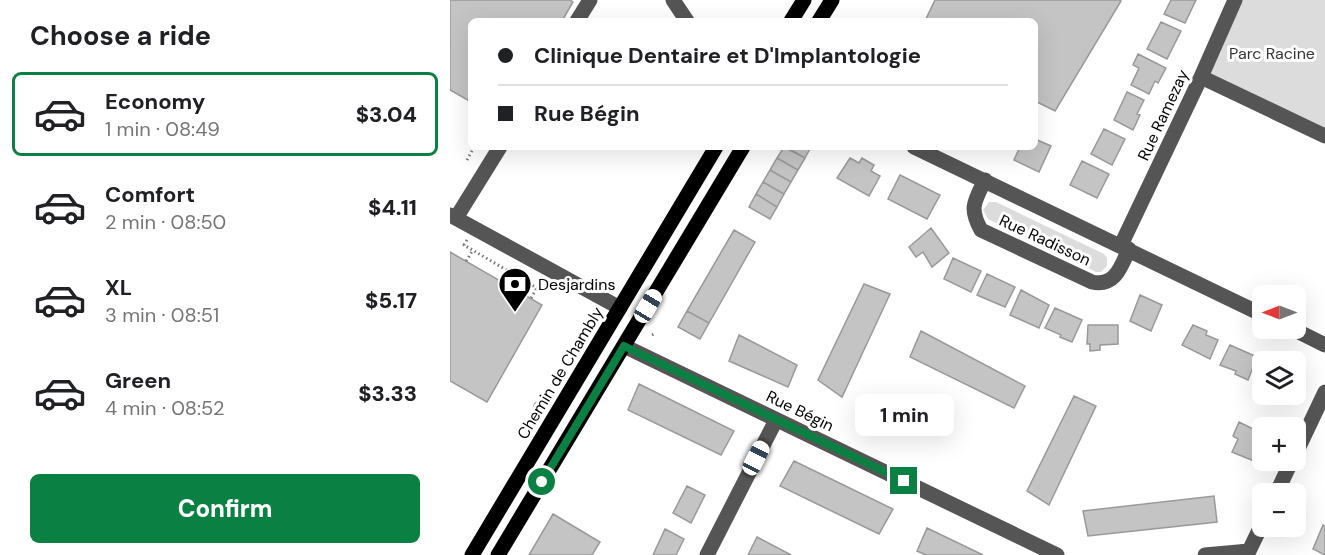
<!DOCTYPE html>
<meta charset="utf-8">
<style>
:root{--surface:#fff;--page:#f6f6f6;--text:#202124;--muted:#757577;--line:#e0e0e0;--accent:#0b8043}
body{margin:0;font-family:"DM Sans",sans-serif;background:var(--page);color:var(--text);height:100vh;display:flex;flex-direction:column;font-size:22px;white-space:nowrap}
*{box-sizing:border-box;margin:0}
p{font-size:20px;color:var(--muted)}
.icon{flex:none;width:33px;height:33px;fill:none;stroke:currentColor;stroke-width:2;stroke-linecap:round;stroke-linejoin:round}
.map{position:relative;flex:1;overflow:hidden}
.details{display:flex;flex-direction:column;background:var(--surface);width:450px}
.details>*{flex:none}
.guide{position:absolute;left:18px;top:18px;width:570px;height:132px;border-radius:9px;box-shadow:0 6px 24px #0002;display:grid;align-content:center;height:132px;padding:0 30px;background:var(--surface)}
.needle{width:39px;rotate:270deg}
.fabs{position:absolute;left:802px;top:285px;display:grid;gap:12px}
.fabs a{display:grid;place-items:center;width:54px;height:54px;border-radius:9px;background:var(--surface);box-shadow:0 6px 24px #0002;font-size:30px}
.end{position:absolute;width:27px;height:27px;margin:-14px;border:8px solid #0b8043;background:#fff;box-shadow:0 0 0 3px #fff}
.from{border-radius:50%}
.bubble{position:absolute;height:42px;border-radius:9px;background:var(--surface);box-shadow:0 6px 24px #0002;font-size:20px;font-weight:800;line-height:42px;text-align:center}
.car{position:absolute;width:18px;height:36px;margin:-18px -9px;border-radius:8px;box-shadow:0 0 4px 2px #0007;background:linear-gradient(#fff 24%,#345 0 40%,#fff 0 76%,#345 0 86%,#fff 0)}
.guide b{display:flex;align-items:center;gap:21px;height:57px;font-size:22px}
.guide b+b{border-top:2px solid var(--line)}
.guide i{width:15px;height:15px;background:var(--text)}
ul{padding:0;list-style:none}
li{display:flex;align-items:center;gap:18px;height:84px;margin:0 12px 9px;padding:0 18px;border:3px solid transparent;border-radius:9px}
li div{flex:1}
li b{display:block;font-size:22px}
li em{font-style:normal;font-weight:800}
li.on{border-color:var(--accent)}
li>.icon{width:54px;height:54px;stroke-width:1.5}
h2{padding:0 30px;font-size:27px;line-height:72px}
.cta{display:flex;gap:12px;margin-top:auto;padding:12px 30px}
.cta a{flex:1;height:69px;border-radius:9px;background:var(--accent);color:#fff;font-size:24px;font-weight:800;line-height:69px;text-align:center}
main{display:flex;flex:1;min-height:0}
.map>svg:first-child{display:block}
.green{fill:#dcdcdc}
.building{fill:#c4c4c4;stroke:#999;stroke-width:1.5}
.lines{fill:none;stroke-linecap:round;stroke-linejoin:round}
.path{stroke:#777;stroke-width:3;stroke-dasharray:1.5 3;stroke-linecap:butt}
.minor{stroke:#555;stroke-width:15}
.major{stroke:#000;stroke-width:15}
.tree{fill:#8f8f8f}
.route{stroke:#0b8043;stroke-width:8}
.labels{text-anchor:middle;dominant-baseline:central;stroke-width:6;stroke-linejoin:round;paint-order:stroke}
.park-label{font-size:16px;fill:#333;stroke:#fff}
.street-label{font-size:16px;fill:#000;stroke:#fff}
.poi-label{font-size:16px;fill:#000;stroke:#fff;text-anchor:start}
</style>
<main>
<section class="details">
<h2>Choose a ride</h2>
<ul>
<li class="on"><svg class="icon" aria-label="car" viewBox="0 0 24 24"><path d="M5 17H2v-5l4-1 3-4h7l3 4 3 1v5h-3M9 17h6M6 11h13"/><circle cx="7" cy="17" r="2"/><circle cx="17" cy="17" r="2"/></svg><div><b>Economy</b><p>1 min · 08:49</p></div><em>$3.04</em></li>
<li><svg class="icon" aria-label="car" viewBox="0 0 24 24"><path d="M5 17H2v-5l4-1 3-4h7l3 4 3 1v5h-3M9 17h6M6 11h13"/><circle cx="7" cy="17" r="2"/><circle cx="17" cy="17" r="2"/></svg><div><b>Comfort</b><p>2 min · 08:50</p></div><em>$4.11</em></li>
<li><svg class="icon" aria-label="car" viewBox="0 0 24 24"><path d="M5 17H2v-5l4-1 3-4h7l3 4 3 1v5h-3M9 17h6M6 11h13"/><circle cx="7" cy="17" r="2"/><circle cx="17" cy="17" r="2"/></svg><div><b>XL</b><p>3 min · 08:51</p></div><em>$5.17</em></li>
<li><svg class="icon" aria-label="car" viewBox="0 0 24 24"><path d="M5 17H2v-5l4-1 3-4h7l3 4 3 1v5h-3M9 17h6M6 11h13"/><circle cx="7" cy="17" r="2"/><circle cx="17" cy="17" r="2"/></svg><div><b>Green</b><p>4 min · 08:52</p></div><em>$3.33</em></li>
</ul>
<div class="cta"><a>Confirm</a></div>
</section>
<div class="map">
<svg width="875" height="555" viewBox="0 0 875 555">
<rect width="100%" height="100%" fill="#fff"/>
<path class="green" d="M785,0H875V136L751,77Z
M539,202H546L654,254L657,258V266L651,272H646L538,219L533,210Z"/>
<path class="building" d="M0,0H120L123,2L112,21H21V102L0,90Z
M485,0H669L671,1L605,111L585,101V21H475Z
M721,0H746L735,23L714,14Z
M711,22L731,31L717,59L697,49Z
M688,54L716,68L708,83L705,81L699,94L681,85L689,68L683,65Z
M677,92L694,100L687,114L690,115L683,130L664,120Z
M654,129L675,139L662,165L641,154Z
M585,139L601,146L589,172L564,160L570,147H585Z
M334,147L355,158L348,170L327,158Z
M336,147H361L355,158Z
M327,158L348,170L341,182L320,170Z
M400,158L409,163L412,158L424,165L421,171L430,176L419,196L387,178Z
M632,161L659,174L647,198L620,185Z
M320,170L341,182L334,194L313,182Z
M450,175L490,195L477,219L438,199Z
M313,182L334,194L327,207L306,194Z
M306,194L327,207L320,219L299,207Z
M481,228L499,253L482,267L473,252L466,257L459,247Z
M284,230L305,242L259,323L237,311Z
M0,252L92,305L37,402L0,381Z
M503,258L531,271L521,292L494,279Z
M537,274L565,287L555,307L527,295Z
M414,284L440,294L392,397L368,380Z
M571,290L599,305L589,328L560,315Z
M690,295L712,305L701,331L680,321Z
M605,308L632,320L622,342L610,337L611,335L595,328Z
M237,311L259,323L250,339L228,327Z
M638,325H668V344L650,345V350L640,351V344H637Z
M743,325L757,331L756,335L768,340L760,359L732,345Z
M471,331L575,386L564,408L460,357Z
M289,335L347,365L338,387L279,361Z
M780,345L807,357L798,380L785,374L786,371L770,365Z
M189,384L284,431L271,455L178,410Z
M624,396L646,406L599,505L577,491Z
M789,422L813,434V442L804,461L782,452L788,439L783,436Z
M344,461L443,509L429,534L330,486Z
M237,486L255,495L241,523L223,513Z
M764,496L767,522L638,536L633,511Z
M103,514L150,542L142,555H79Z
M873,525L875,526V555L863,549Z
M477,528L533,555H476L467,551Z
M215,529L234,539L226,555H203Z
M307,537L341,555H298Z"/>
<g class="lines">
<path class="path" d="M17,160L24,147
M17,240L14,245L87,288L92,282
M16,261L23,250
M81,298L87,288
M202,335L204,334"/>
<path class="minor" d="M223,0L237,21
M127,21L140,0
M751,77L875,136
M464,147L813,315
M535,180C524,202 519,208 531,230L642,282C665,287 671,267 679,249
M0,215L170,308
M6,218L50,147
M671,245L751,77L785,0
M841,328L875,345
M174,346L607,555
M846,453L875,392
M826,494L842,460
M257,555L326,420
M755,555L799,551L813,522"/>
<path class="major" d="M341,21L354,0
M369,21L382,0
M22,555L266,147
M48,555L293,147"/>
</g>
<circle class="tree" cx="89" cy="407" r="6"/>
<g class="lines">
<path class="route" d="M92,482L174,346L454,481"/>
</g>
<defs>
<g id="bank-pin" transform="scale(1.725)"><path d="M0 17L-7.5 6A9.5 9.5 0 1 1 7.5 6Z" fill="#000" stroke="#fff"/><path d="M-6-4H6V4H-6ZM0-2.3a2.3 2.3 0 1 0 0 4.6a2.3 2.3 0 1 0 0-4.6Z" fill="#fff"/></g>
</defs>
<g fill-rule="evenodd">
<use href="#bank-pin" x="65" y="284"/>
</g>
<g class="labels">
<g class="park-label">
<text x="822" y="53">Parc Racine</text>
</g>
<g class="street-label">
<text transform="translate(713 115) rotate(-65)">Rue Ramezay</text>
<text transform="translate(595 240) rotate(25)">Rue Radisson</text>
<text transform="translate(110 373) rotate(-59)">Chemin de Chambly</text>
<text transform="translate(350 411) rotate(26)">Rue Bégin</text>
</g>
<g class="poi-label">
<text x="88" y="284">Desjardins</text>
</g>
</g>
</svg>
<div class="fabs">
<a><svg class="needle" viewBox="-14 -14 28 28"><path d="M0-13l5 13h-10z" fill="#e53935"/><path d="M0 13l5-13h-10z" fill="#757577"/></svg></a>
<a><svg class="icon" aria-label="layers" viewBox="0 0 24 24"><path d="M12 4l9 5-9 5-9-5zM3 14l9 5 9-5"/></svg></a>
<a>+</a>
<a>−</a>
</div>
<i class="end from" style="left:92px;top:482px"></i>
<i class="end" style="left:454px;top:481px"></i>
<div class="bubble" style="left:405px;top:394px;width:99px">1 min</div>
<i class="car" style="left:198px;top:306px;rotate:31deg"></i>
<i class="car" style="left:306px;top:458px;rotate:27deg"></i>
<div class="guide">
<b><i class="from"></i>Clinique Dentaire et D'Implantologie</b>
<b><i></i>Rue Bégin</b>
</div>
</div>
</main>
